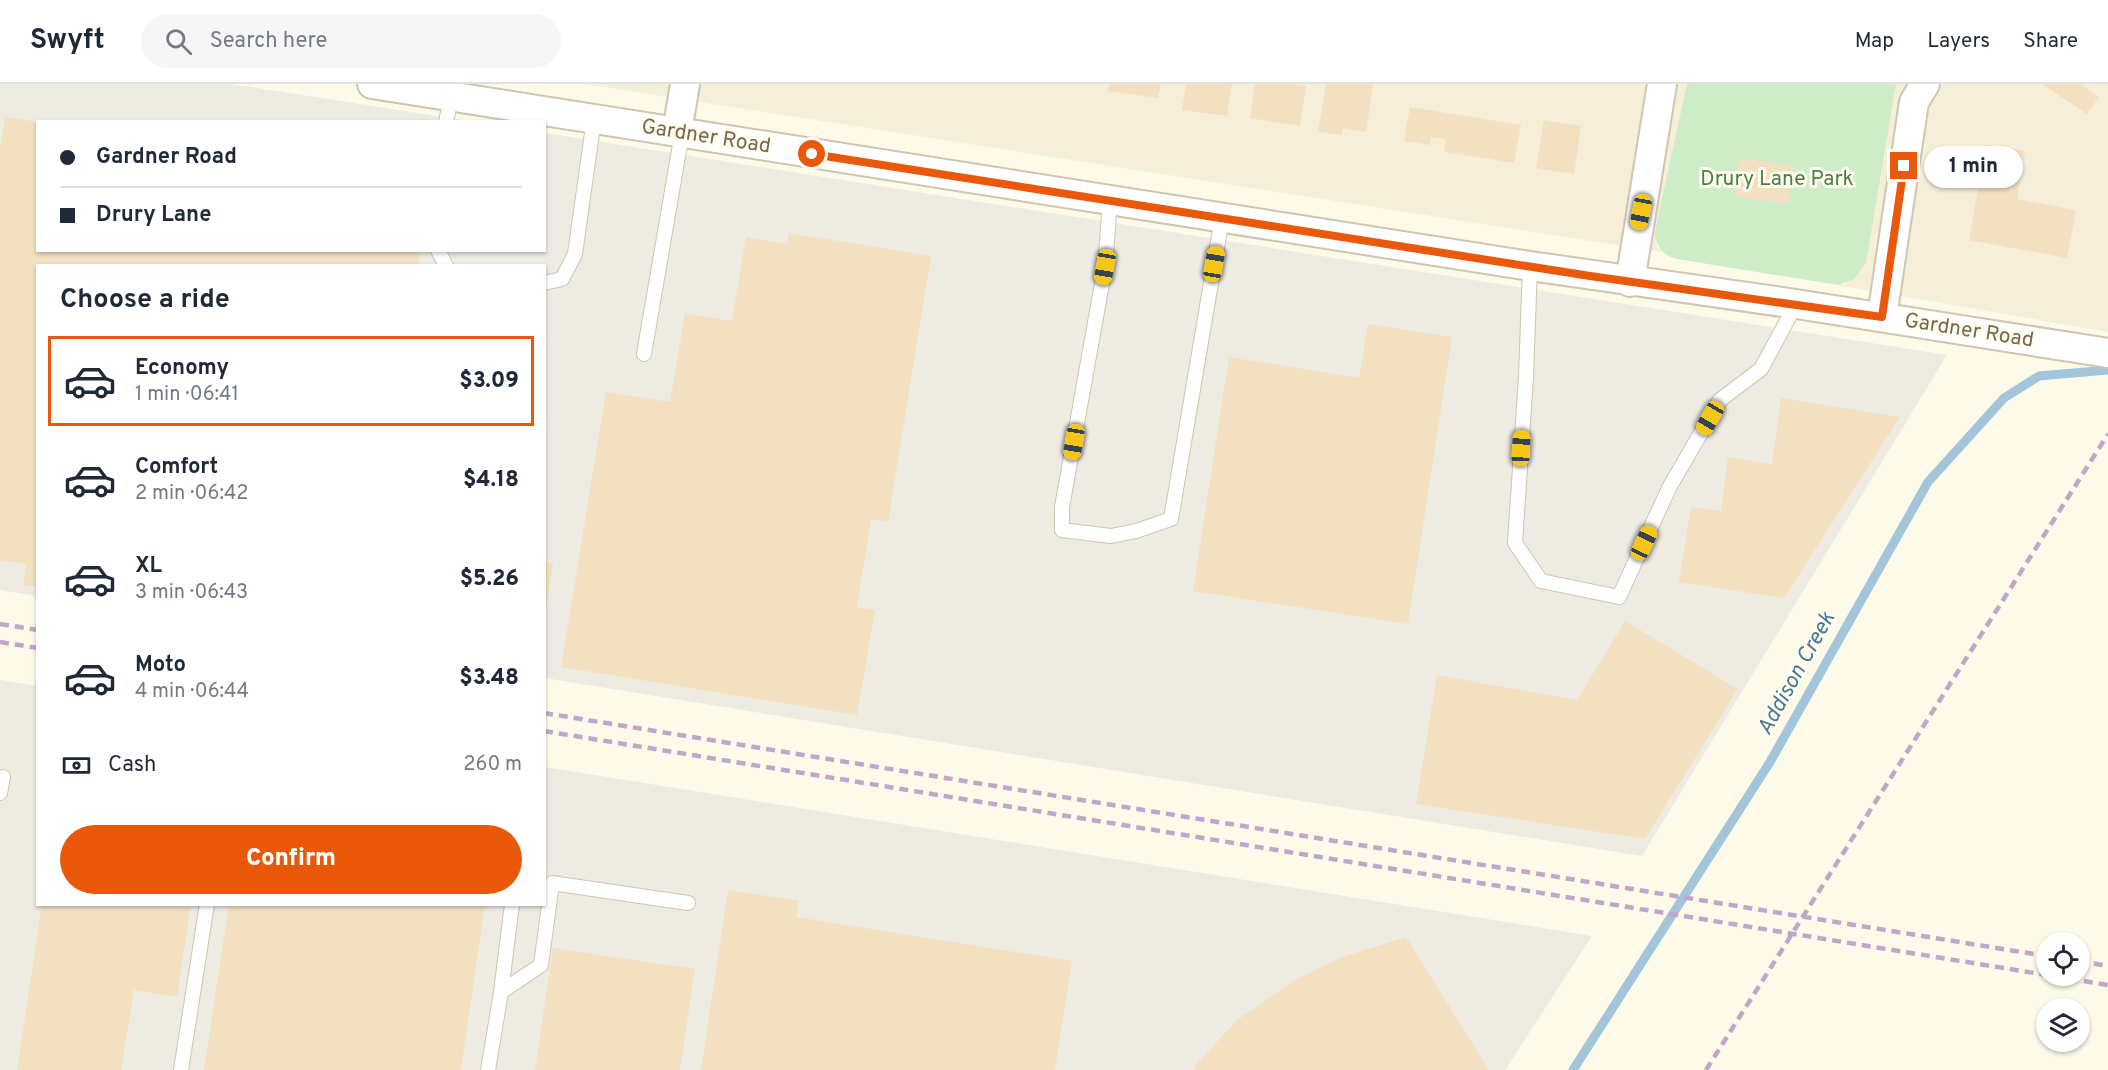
<!DOCTYPE html>
<meta charset="utf-8">
<style>
:root{--surface:#fff;--page:#f6f6f7;--text:#1f2937;--muted:#747a83;--line:#e0e1e3;--accent:#ea580c}
body{margin:0;font-family:Overpass,sans-serif;background:var(--page);color:var(--text);height:100vh;display:flex;flex-direction:column;font-size:22px;white-space:nowrap}
*{box-sizing:border-box;margin:0}
p{font-size:20px;color:var(--muted)}
.icon{flex:none;width:33px;height:33px;fill:none;stroke:currentColor;stroke-width:2;stroke-linecap:round;stroke-linejoin:round}
.map{position:relative;flex:1;overflow:hidden}
.details{position:absolute;left:36px;top:180px;width:510px;height:642px;display:flex;flex-direction:column;background:var(--surface);border-radius:0px;box-shadow:0 2px 4px #0004}
.details>*{flex:none}
.top-card{position:absolute;left:36px;top:36px;width:510px;height:132px;border-radius:0px;box-shadow:0 2px 4px #0004;display:grid;align-content:center;height:132px;padding:0 24px;background:var(--surface)}
.fabs{position:absolute;left:2036px;top:848px;display:grid;gap:12px}
.fabs a{display:grid;place-items:center;width:54px;height:54px;border-radius:50%;background:var(--surface);box-shadow:0 2px 4px #0004;font-size:30px}
.end{position:absolute;width:27px;height:27px;margin:-14px;border:8px solid #ea580c;background:#fff;box-shadow:0 0 0 3px #fff}
.from{border-radius:50%}
.bubble{position:absolute;height:42px;border-radius:21px;background:var(--surface);box-shadow:0 2px 4px #0004;font-size:20px;font-weight:800;line-height:42px;text-align:center}
.car{position:absolute;width:18px;height:36px;margin:-18px -9px;border-radius:8px;box-shadow:0 0 4px 2px #0007;background:linear-gradient(#f5c518 24%,#345 0 40%,#f5c518 0 76%,#345 0 86%,#f5c518 0)}
.top-card b{display:flex;align-items:center;gap:21px;height:57px;font-size:22px}
.top-card b+b{border-top:2px solid var(--line)}
.top-card i{width:15px;height:15px;background:var(--text)}
ul{padding:0;list-style:none}
li{display:flex;align-items:center;gap:18px;height:90px;margin:0 12px 9px;padding:0 12px;border:3px solid transparent;border-radius:0px}
li div{flex:1}
li b{display:block;font-size:22px}
li em{font-style:normal;font-weight:800}
li.on{border-color:var(--accent)}
li>.icon{width:54px;height:54px;stroke-width:1.5}
h2{padding:0 24px;font-size:27px;line-height:72px}
.pay{display:flex;align-items:center;gap:15px;height:66px;padding:0 24px;font-size:22px}
.pay p{margin-inline-start:auto}
.button{display:flex;gap:12px;margin-top:auto;padding:12px 24px}
.button a{flex:1;height:69px;border-radius:36px;background:var(--accent);color:#fff;font-size:24px;font-weight:800;line-height:69px;text-align:center}
header{display:flex;align-items:center;gap:36px;box-sizing:border-box;height:84px;padding:0 30px;background:var(--surface);border-bottom:2px solid var(--line)}
header strong{font-size:28px}
nav{display:flex;gap:33px;margin-inline-start:auto;font-size:21px}
.search{width:420px;height:54px;background:var(--page);display:flex;align-items:center;gap:15px;box-sizing:border-box;padding:0 21px;border-radius:33px;color:var(--muted);font-size:22px}
.map>svg:first-child{display:block}
.residential{fill:#f5eed8}
.industrial{fill:#eeebe2}
.green{fill:#ceecc7}
.lines{fill:none;stroke-linecap:round;stroke-linejoin:round}
.stream{stroke:#a3c5da;stroke-width:9}
.building{fill:#f3e0c1}
.lane-casing{stroke:#d0c5ae;stroke-width:16}
.street-casing{stroke:#d0c5ae;stroke-width:32}
.lane{stroke:#fff;stroke-width:14}
.street{stroke:#fff;stroke-width:28}
.rail{stroke:#c0a6c8;stroke-width:4.5;stroke-dasharray:9 6;stroke-linecap:butt}
.route{stroke:#ea580c;stroke-width:8}
.labels{text-anchor:middle;dominant-baseline:central;stroke-width:6;stroke-linejoin:round;paint-order:stroke}
.street-label{font-size:21px;fill:#79664c;stroke:#fffcf0}
.park-label{font-size:21px;fill:#487f43;stroke:#fffcf0}
.water-label{font-size:22px;font-style:italic;fill:#487694;stroke:#fffcf0}
</style>
<header>
<strong>Swyft</strong>
<div class="search"><svg class="icon" aria-label="search" viewBox="0 0 24 24"><circle cx="10" cy="10" r="6"/><path d="M15 15l6 6"/></svg>Search here</div>
<nav><a>Map</a><a>Layers</a><a>Share</a></nav>
</header>
<div class="map">
<svg width="2108" height="986" viewBox="0 0 2108 986">
<rect width="100%" height="100%" fill="#fdfaea"/>
<path class="residential" d="M585,0H1687L1655,146L1657,162L1662,168Z
M1896,0H2108V248L1838,201L1846,200Z"/>
<path class="industrial" d="M0,0H232L469,37L38,38V166H544L545,49L1947,271L1642,772L545,594L544,182H38L37,512L0,506Z
M0,596L37,602L38,820H544L545,683L1592,852L1505,986H0Z"/>
<path class="green" d="M1687,0H1896L1866,179L1854,195L1838,201L1677,175C1662,171 1655,162 1655,146Z"/>
<g class="lines">
<path class="stream" d="M1573,986L1770,678L1928,398L2004,314L2039,292L2108,286"/>
</g>
<path class="building" d="M1109,0H1161L1158,14L1108,7Z
M1186,0H1232L1227,32L1182,26Z
M1255,0H1291L1306,2L1300,42L1250,34Z
M1326,0H1373L1366,48L1343,44L1342,51L1318,48Z
M2042,0H2080L2099,13L2087,30Z
M1410,23L1521,41L1514,79L1444,68L1446,55L1431,53L1430,61L1404,57Z
M5,33L38,38V166H420L418,182H38V503L23,501L26,480L0,476V64Z
M1544,36L1581,42L1574,90L1536,84Z
M1986,61L2025,67L2017,115L2076,126L2067,174L1969,156Z
M1740,74L1794,82L1788,120L1735,112Z
M789,149L931,172L888,438L871,435L857,523L875,526L857,631L561,583L606,308L670,318L685,229L732,237L746,153L787,160Z
M1368,240L1452,253L1408,540L1193,507L1229,273L1359,294Z
M1781,314L1900,333L1784,514L1679,498L1691,423L1721,427L1728,373L1772,380Z
M544,477L553,479L546,522H544Z
M1625,537L1738,605L1645,755L1416,720L1437,591L1577,616Z
M728,806L799,817L796,833L1072,877L1055,986H701Z
M42,820H191L177,913L134,906L121,986H17Z
M229,820H485L461,986H204Z
M1406,853L1489,986H1195L1193,984L1236,937L1296,895L1342,873Z
M553,864L695,885L680,986H535Z"/>
<g class="lines">
<g class="lane-casing">
<path id="lane" d="M446,38L451,13
M1110,117L1105,183L1062,423V446L1111,452L1136,447L1171,435L1222,134
M438,166L446,182
M1530,182L1526,293L1515,459L1541,497L1619,513L1669,404L1720,316L1761,285L1796,220
M544,199L562,195L575,170L594,35
M644,270L682,49
M0,709L3,693
M501,908L512,820
M181,986L207,820
M488,986L501,908L541,881L552,799L688,819"/>
</g>
<g class="street-casing">
<path id="street" d="M372,0L1530,182L1796,220L2108,269
M677,48L685,0
M1630,198L1662,0
M1882,233L1914,18L1925,0"/>
</g>
<use href="#lane" class="lane"/>
<use href="#street" class="street"/>
<path class="rail" d="M0,540L38,546
M0,558L38,564
M544,629L2046,872
M544,647L2108,901
M2079,877L2108,882
M1706,986L2108,350"/>
</g>
<g class="lines">
<path class="route" d="M812,70L1590,192L1882,233L1904,82"/>
</g>
<g class="labels">
<g class="street-label">
<text transform="translate(706 53) rotate(9)">Gardner Road</text>
<text transform="translate(1969 247) rotate(9)">Gardner Road</text>
</g>
<g class="park-label">
<text x="1777" y="95">Drury Lane Park</text>
</g>
<g class="water-label">
<text transform="translate(1797 590) rotate(-61)">Addison Creek</text>
</g>
</g>
</svg>
<div class="fabs">
<a><svg class="icon" aria-label="locate" viewBox="0 0 24 24"><circle cx="12" cy="12" r="6"/><path d="M12 2v4M12 18v4M2 12h4M18 12h4"/></svg></a>
<a><svg class="icon" aria-label="layers" viewBox="0 0 24 24"><path d="M12 4l9 5-9 5-9-5zM3 14l9 5 9-5"/></svg></a>
</div>
<i class="end from" style="left:812px;top:70px"></i>
<i class="end" style="left:1904px;top:82px"></i>
<div class="bubble" style="left:1924px;top:62px;width:99px">1 min</div>
<i class="car" style="left:1641px;top:128px;rotate:191deg"></i>
<i class="car" style="left:1214px;top:180px;rotate:10deg"></i>
<i class="car" style="left:1105px;top:183px;rotate:190deg"></i>
<i class="car" style="left:1710px;top:334px;rotate:210deg"></i>
<i class="car" style="left:1074px;top:358px;rotate:190deg"></i>
<i class="car" style="left:1521px;top:364px;rotate:3deg"></i>
<i class="car" style="left:1644px;top:459px;rotate:25deg"></i>
<div class="top-card">
<b><i class="from"></i>Gardner Road</b>
<b><i></i>Drury Lane</b>
</div>
<section class="details">
<h2>Choose a ride</h2>
<ul>
<li class="on"><svg class="icon" aria-label="car" viewBox="0 0 24 24"><path d="M5 17H2v-5l4-1 3-4h7l3 4 3 1v5h-3M9 17h6M6 11h13"/><circle cx="7" cy="17" r="2"/><circle cx="17" cy="17" r="2"/></svg><div><b>Economy</b><p>1 min · 06:41</p></div><em>$3.09</em></li>
<li><svg class="icon" aria-label="car" viewBox="0 0 24 24"><path d="M5 17H2v-5l4-1 3-4h7l3 4 3 1v5h-3M9 17h6M6 11h13"/><circle cx="7" cy="17" r="2"/><circle cx="17" cy="17" r="2"/></svg><div><b>Comfort</b><p>2 min · 06:42</p></div><em>$4.18</em></li>
<li><svg class="icon" aria-label="car" viewBox="0 0 24 24"><path d="M5 17H2v-5l4-1 3-4h7l3 4 3 1v5h-3M9 17h6M6 11h13"/><circle cx="7" cy="17" r="2"/><circle cx="17" cy="17" r="2"/></svg><div><b>XL</b><p>3 min · 06:43</p></div><em>$5.26</em></li>
<li><svg class="icon" aria-label="car" viewBox="0 0 24 24"><path d="M5 17H2v-5l4-1 3-4h7l3 4 3 1v5h-3M9 17h6M6 11h13"/><circle cx="7" cy="17" r="2"/><circle cx="17" cy="17" r="2"/></svg><div><b>Moto</b><p>4 min · 06:44</p></div><em>$3.48</em></li>
</ul>
<div class="pay"><svg class="icon" aria-label="cash" viewBox="0 0 24 24"><path d="M3 7h18v10H3z"/><circle cx="12" cy="12" r="2"/></svg>Cash<p>260 m</p></div>
<div class="button"><a>Confirm</a></div>
</section>
</div>
